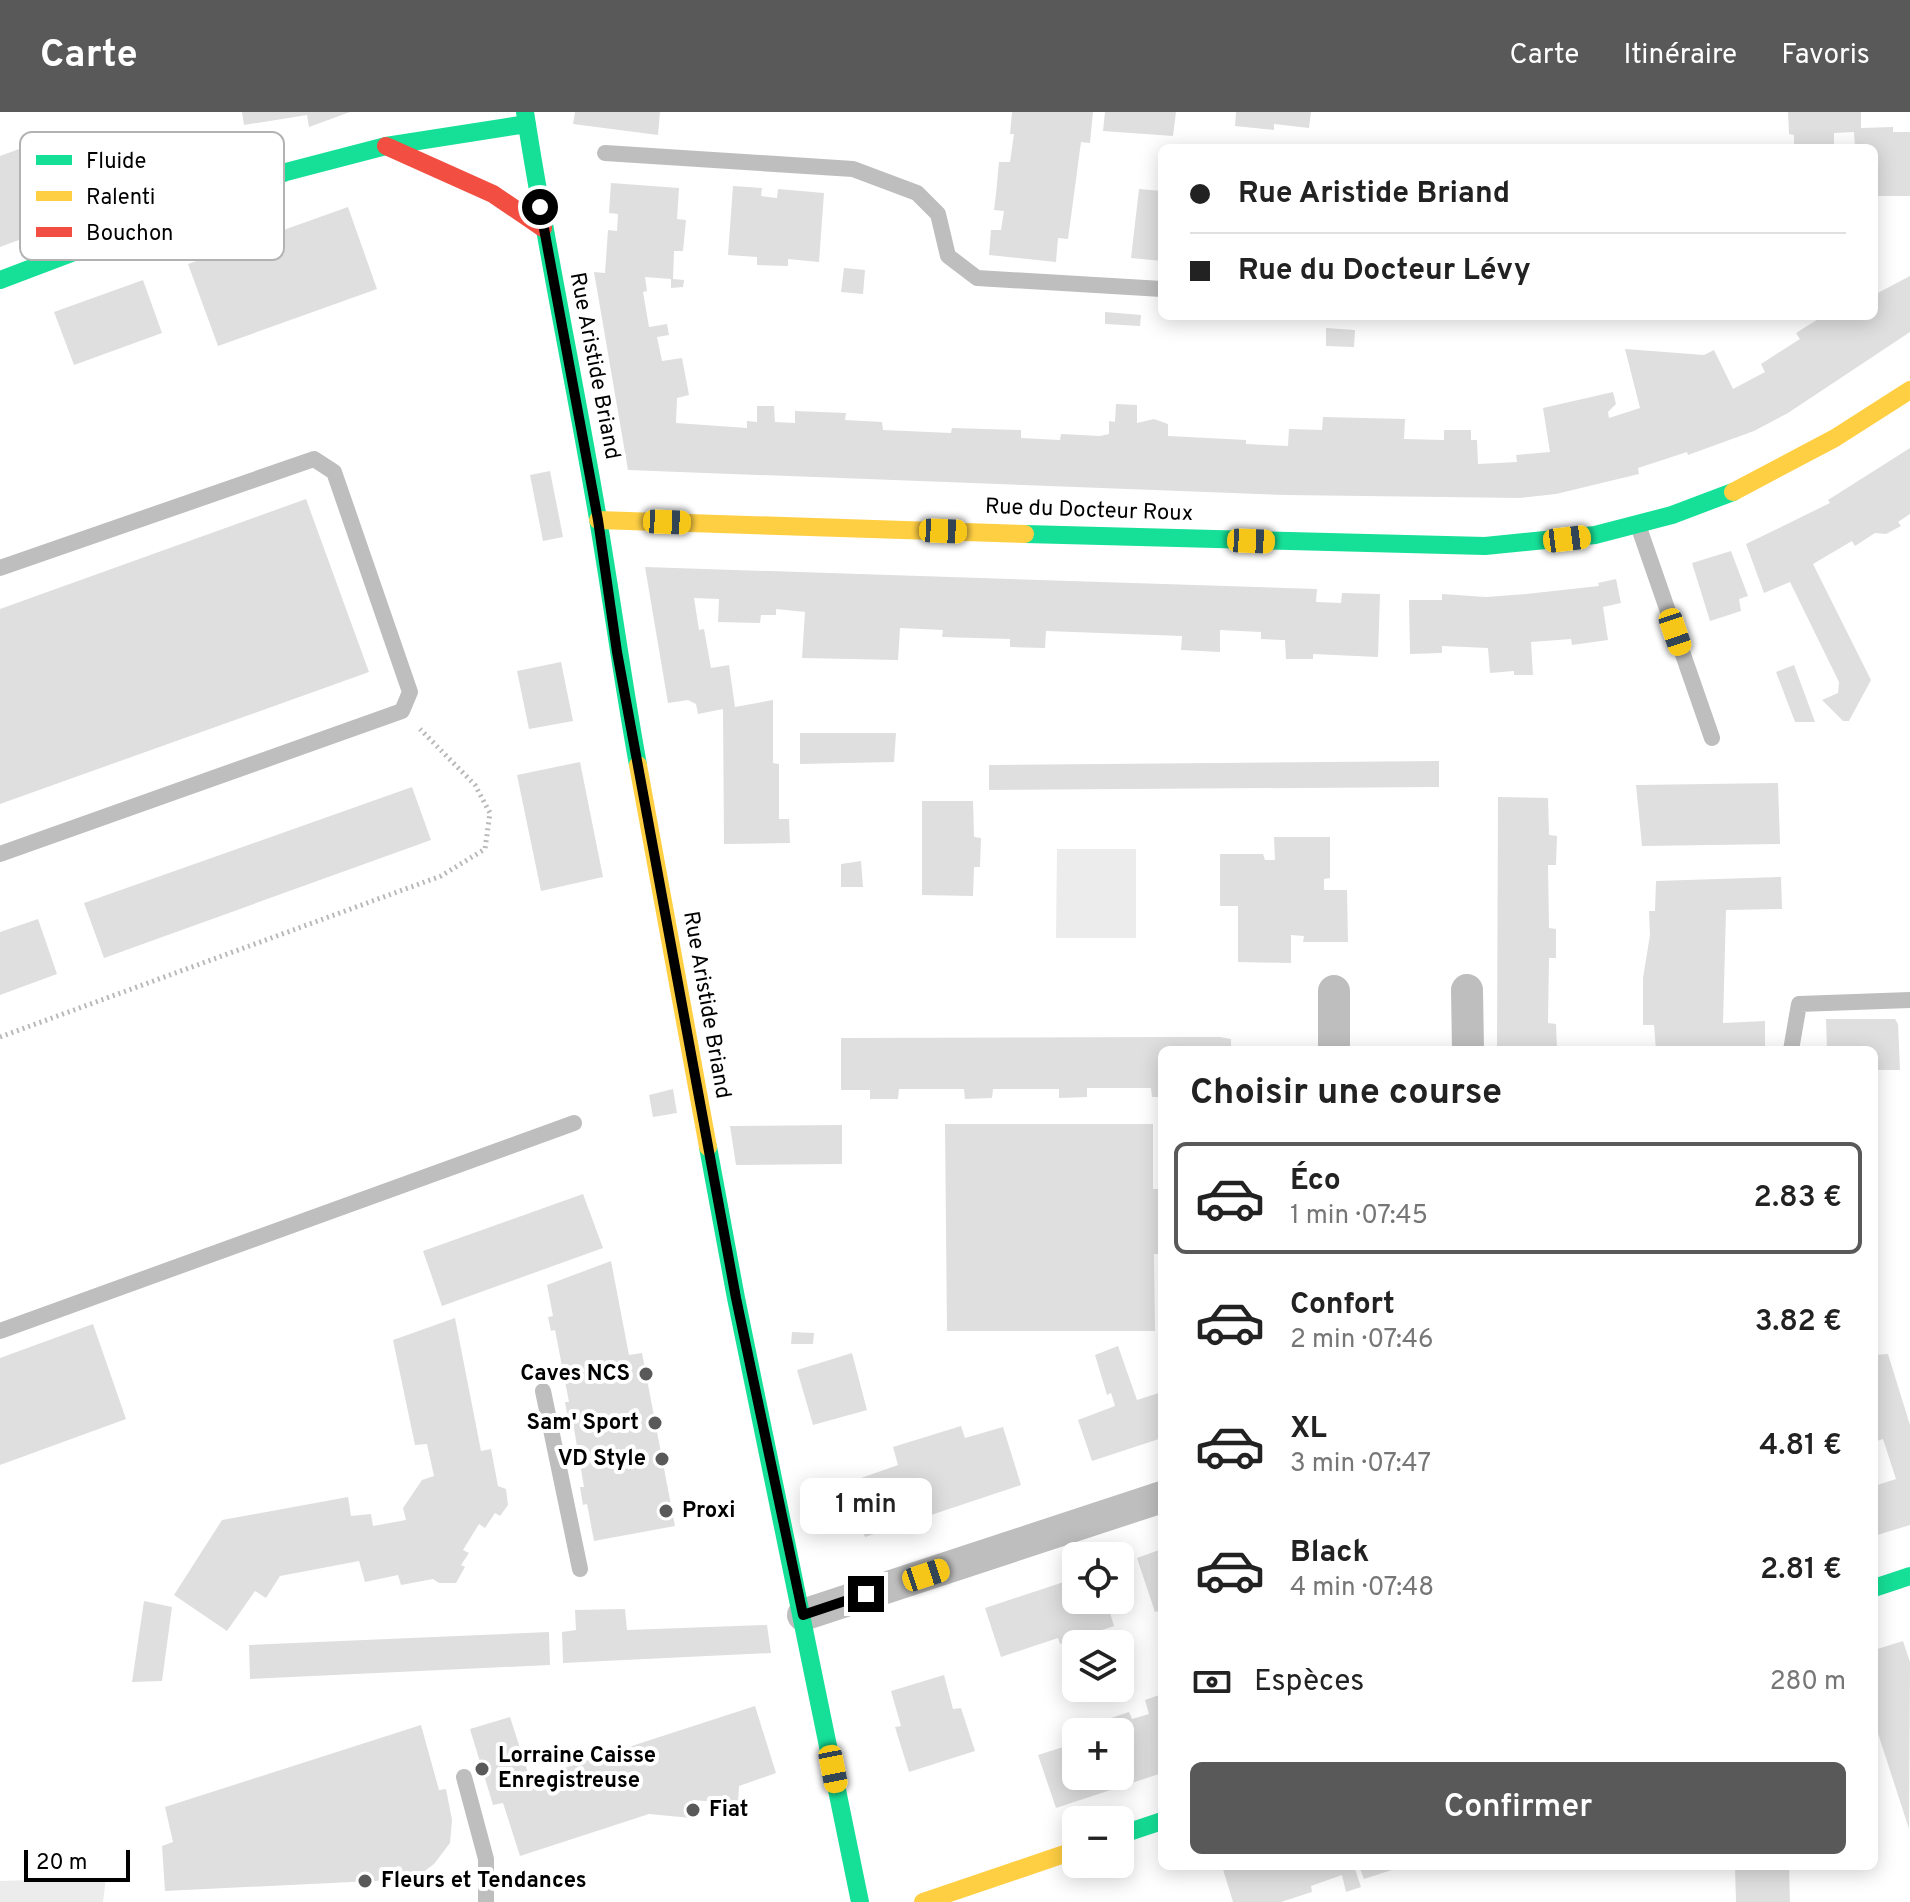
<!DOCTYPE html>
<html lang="fr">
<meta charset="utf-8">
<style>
:root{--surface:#fff;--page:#f6f6f6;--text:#222;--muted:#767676;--line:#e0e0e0;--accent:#595959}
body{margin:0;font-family:Overpass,sans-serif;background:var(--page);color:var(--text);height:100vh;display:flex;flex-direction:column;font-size:30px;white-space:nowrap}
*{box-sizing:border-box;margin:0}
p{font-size:26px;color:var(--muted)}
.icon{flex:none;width:44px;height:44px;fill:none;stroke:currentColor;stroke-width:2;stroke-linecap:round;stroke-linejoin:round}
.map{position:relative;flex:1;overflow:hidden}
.details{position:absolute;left:1158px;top:934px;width:720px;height:824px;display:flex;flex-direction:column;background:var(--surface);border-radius:12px;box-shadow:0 4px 20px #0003}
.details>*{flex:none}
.banner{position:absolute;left:1158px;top:32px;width:720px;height:176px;border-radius:12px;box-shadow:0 4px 20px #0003;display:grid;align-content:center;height:176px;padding:0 32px;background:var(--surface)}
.fabs{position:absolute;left:1062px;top:1430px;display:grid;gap:16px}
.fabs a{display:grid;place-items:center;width:72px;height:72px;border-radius:12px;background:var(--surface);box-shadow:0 4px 20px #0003;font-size:40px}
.scale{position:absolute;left:24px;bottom:20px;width:106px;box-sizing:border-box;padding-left:8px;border:4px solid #000;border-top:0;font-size:22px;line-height:28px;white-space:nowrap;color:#000;-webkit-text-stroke:6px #fff;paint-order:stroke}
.end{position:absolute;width:36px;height:36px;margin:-18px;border:10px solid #000;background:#fff;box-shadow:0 0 0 4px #fff}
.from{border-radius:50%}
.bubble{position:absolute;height:56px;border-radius:12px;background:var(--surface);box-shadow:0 4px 20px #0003;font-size:26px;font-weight:600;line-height:56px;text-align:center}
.car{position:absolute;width:24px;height:48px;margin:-24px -12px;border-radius:10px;box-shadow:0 0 6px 2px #0007;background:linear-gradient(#f5c518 24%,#345 0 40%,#f5c518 0 76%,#345 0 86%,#f5c518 0)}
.banner b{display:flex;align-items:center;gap:28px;height:76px;font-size:30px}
.banner b+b{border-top:2px solid var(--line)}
.banner i{width:20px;height:20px;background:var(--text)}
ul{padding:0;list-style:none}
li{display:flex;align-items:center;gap:24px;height:112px;margin:0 16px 12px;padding:0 16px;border:4px solid transparent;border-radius:12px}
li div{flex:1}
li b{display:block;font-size:30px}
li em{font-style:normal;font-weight:600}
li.selected{border-color:var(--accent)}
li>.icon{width:72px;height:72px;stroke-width:1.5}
h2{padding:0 32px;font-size:36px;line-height:96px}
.pay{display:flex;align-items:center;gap:20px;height:88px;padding:0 32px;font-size:30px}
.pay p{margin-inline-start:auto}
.button{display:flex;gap:16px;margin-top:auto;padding:16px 32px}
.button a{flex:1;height:92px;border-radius:12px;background:var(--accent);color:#fff;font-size:32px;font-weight:600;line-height:92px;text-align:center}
header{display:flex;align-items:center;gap:48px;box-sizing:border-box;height:112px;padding:0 40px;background:var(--accent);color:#fff}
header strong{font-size:38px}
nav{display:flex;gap:44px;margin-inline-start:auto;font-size:28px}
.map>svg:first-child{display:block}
.green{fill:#ececec}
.building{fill:#dfdfdf}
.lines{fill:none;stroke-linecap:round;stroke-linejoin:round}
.path{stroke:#b9b9b9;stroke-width:5;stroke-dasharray:2 4;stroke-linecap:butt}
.lane{stroke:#bebebe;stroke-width:16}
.street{stroke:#bebebe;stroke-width:32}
.fast{stroke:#16e098;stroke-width:18}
.slow{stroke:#ffcf43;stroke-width:18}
.jam{stroke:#f24e42;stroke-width:18}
.route{stroke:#000;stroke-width:10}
.poi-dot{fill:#595959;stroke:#fff;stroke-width:3}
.labels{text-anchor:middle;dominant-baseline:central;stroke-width:8;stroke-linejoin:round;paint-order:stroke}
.street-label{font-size:22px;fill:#000;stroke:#fff}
.poi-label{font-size:22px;font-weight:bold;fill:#000;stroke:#fff;text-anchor:start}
.key{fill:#fff;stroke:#b2b2b2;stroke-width:2}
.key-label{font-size:22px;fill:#000}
</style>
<header>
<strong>Carte</strong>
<nav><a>Carte</a><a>Itinéraire</a><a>Favoris</a></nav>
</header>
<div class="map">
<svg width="1910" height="1790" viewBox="0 0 1910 1790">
<rect width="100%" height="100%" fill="#fff"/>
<path class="green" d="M1057,737H1136V826H1056Z
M106,1766L103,1790H0V1769Z"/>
<path class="building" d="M242,0H350L309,15L307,3L244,13Z
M575,0H660L658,23L573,12Z
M1012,0H1093L1090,31L1081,30L1068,127L1058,126L1056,150L989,143L991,118H1001L1004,99L994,98L996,82L999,50H1010L1014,22H1010Z
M1105,0H1176L1173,24L1103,19Z
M1236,0H1311L1309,16L1274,12V18L1235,14Z
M1788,0H1861V16L1893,15V20H1910V84H1874V36H1855L1854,20L1834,21V36H1794V23L1789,22Z
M60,22L89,102L0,135V44Z
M611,71L679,76L677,107L686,108L683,139H674L673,167L684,168L683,175L671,176V167L645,165L647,179L643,180L649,215L667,212L669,223L657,225L662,249L682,246L689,283L677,286L676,311L747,316V309L757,310V294H774L775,310L795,311V299L846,301L845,308L882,310L883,318L951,321L952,316L1021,318V326L1060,328L1061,322L1100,324L1109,322V309L1115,310L1116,292L1137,293V311L1154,307L1168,312V324L1246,328V332L1288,334L1289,317L1322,318L1323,305L1405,307L1404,327L1444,328V318H1471V328H1477L1478,352L1517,350L1516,343L1550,340L1543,296L1613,280L1616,292L1608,300L1609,306L1640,296L1625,237L1704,243L1714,238L1733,277L1765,260L1761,252L1800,227L1796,221L1823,204H1833L1835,208L1841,204H1874V183L1910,164V220L1788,301L1754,319L1688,343L1687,340L1638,356L1639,362L1556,382L1520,386L1286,383L628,358L594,160L605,161L608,118L617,119L618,102L609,101Z
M733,74L762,76L761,84L777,86L778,77L824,81L819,150L788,147V154L757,153V145L728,143Z
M1139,77L1162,79V149L1131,146Z
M348,95L377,177L218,234L188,152Z
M844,156L865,158L863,182L841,180Z
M143,168L162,221L74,253L54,200Z
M1105,200L1141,203L1140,214L1105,212Z
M1326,216L1355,218L1354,235L1326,234Z
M1910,336V402L1898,410L1901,414L1886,422L1875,421L1855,434L1852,429L1813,452L1871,568L1849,609H1843L1822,588L1838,581L1839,570L1790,470L1764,481L1746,432L1830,391L1828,388Z
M550,359L563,425L543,429L530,363Z
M306,387L369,560L0,692V497Z
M1731,439L1748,484L1739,487L1741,499L1710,509L1692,451Z
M645,455L1317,477L1316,490L1341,491L1342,481L1380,482L1378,545L1313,542V547H1286L1285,528L1261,527V520L1220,518V540L1181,538L1182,524L1046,519L1045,536L1010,535V527L942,525L943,518L900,516L898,548L802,546L805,500L776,497V503H761L760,511L718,510L719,487L694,486L699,518L704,517L711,556L729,553L735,595L773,588V651L779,652V707H789L790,731L724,732L723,597L698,602L696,592L688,588L668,591Z
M1616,467L1621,491L1603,495L1608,528L1572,533L1571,527L1531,530L1533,563H1514V559L1490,561L1488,536L1442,534V541L1410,542L1409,488H1442V482L1486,485L1526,482L1599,474L1598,471Z
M561,550L573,609L529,617L517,559Z
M1794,553L1815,610H1795L1776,560Z
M800,621H896L894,650L800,652Z
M1439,649V675L989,678V653Z
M580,650L603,765L541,779L517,663Z
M1778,671L1780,732L1642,734L1636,673Z
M412,675L431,728L104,846L84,791Z
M1498,685L1548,686L1549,723L1557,724L1556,753H1548L1549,816L1556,817V846H1549L1548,911L1556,912L1557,938H1497Z
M922,689H973L974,725L981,726L980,755H974L973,784L922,783Z
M1274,725H1330V766L1324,767V778H1347L1348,830H1303L1304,824L1291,823V851L1238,850V794H1220V742H1263L1265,748H1275Z
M861,749L863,775H841V752Z
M1781,765L1782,797L1726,798L1723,911L1765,909V938H1656L1654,913H1643V866L1650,823L1649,799H1655L1656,769Z
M38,807L57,862L0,883V820Z
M1826,907H1895L1898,912L1900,958H1874V938L1827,937Z
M1171,925H1220L1231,927V934H1220L1221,938H1162V985H1152L1151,976H1087V985L1059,986V977H993L992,986L965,987L964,977H899L898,987H870V978H841V926Z
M673,977L677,1001L653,1005L649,983Z
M945,1012H1153V1077H1162V1142H1154L1155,1219H947Z
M842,1013V1052L736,1053L730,1014Z
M583,1082L603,1136L442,1194L423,1139Z
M611,1149L629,1243L642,1241L675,1414L594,1429L587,1392L583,1393L580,1375H584L572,1305L568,1307L565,1290H569L555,1218L551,1219L548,1205L553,1204L547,1173Z
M455,1206L481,1339L491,1337L498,1374L506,1377L508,1393L500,1404L495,1401L485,1416L479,1412L463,1438L469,1441L461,1453L465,1455L456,1471H439L433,1467L401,1473L398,1463L365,1470L359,1449L280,1464L266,1486L255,1479L227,1519L174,1483L222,1408L348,1385L351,1404L371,1402L373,1414L406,1408L403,1396L422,1368L434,1364L427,1332L415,1333L393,1228Z
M93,1212L126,1307L0,1353V1246Z
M792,1220L814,1221L813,1232H791Z
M1118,1234L1137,1288L1162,1280V1326L1092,1349L1078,1308L1115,1294L1111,1281L1107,1283L1095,1243Z
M852,1241L867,1298L813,1313L797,1258Z
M1888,1242L1910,1313V1413L1874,1424V1374L1896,1367L1883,1327L1874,1330V1243Z
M961,1314L965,1326L1003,1315L1021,1373L865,1425L847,1371L898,1353L893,1335Z
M1162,1437V1498L1155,1500L1137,1446Z
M1076,1466V1488H1106L1114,1514L1060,1532L1058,1526L1001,1545L985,1496Z
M144,1489L172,1495L162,1569L132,1570Z
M625,1497L627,1518L767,1513L771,1541L563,1551L562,1520L576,1518L575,1498Z
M549,1520L550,1553L250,1567L249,1533Z
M1903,1529L1910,1550L1909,1717L1874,1609V1538Z
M944,1563L953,1597L961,1596L975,1639L909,1660L895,1615L901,1614L891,1579Z
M1162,1582V1661L1056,1696L1038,1643L1076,1631V1664H1120V1620H1099L1096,1611L1129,1600L1132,1607L1149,1602L1145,1588Z
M755,1594L776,1661L739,1674L738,1692L693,1688L691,1706L649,1702L520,1744L503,1691L493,1693L470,1617L510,1605L530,1667Z
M421,1613L439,1678L446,1677L452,1708L450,1731L434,1752L414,1767L165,1779L162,1734L173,1730L165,1695Z
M1222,1754H1354L1361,1775L1346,1780L1342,1763L1311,1774L1312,1780L1281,1790H1233Z
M1359,1754H1401V1755L1364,1767Z
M1735,1754H1789L1790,1790H1736Z"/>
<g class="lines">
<path class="path" d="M0,925L441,764L485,737L490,701L475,673L420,617"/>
<path class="lane" d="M605,41L853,57L917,81L938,102L948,144L977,166L1162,177
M1638,413L1712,626
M0,456L314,347L334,360L410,580L402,599L0,742
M1791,938L1799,892L1910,888
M0,1219L574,1011
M543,1279L580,1457
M464,1665L486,1747V1790"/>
<path class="street" d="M1467,878L1468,938
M1334,879V938
M803,1503L1162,1385"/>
<path class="fast" d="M525,0C546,136 575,271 598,407C612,489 623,571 638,653
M0,168L286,60L386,34L527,12
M1025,422L1485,434L1595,423L1672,403L1733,380
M708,1035L736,1186L860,1790
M1874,1476L1910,1464
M1120,1723L1162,1709"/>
<path class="slow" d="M1733,380L1835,326L1910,278
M598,408L1025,422
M638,653L708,1035
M923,1790L1076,1738"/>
<path class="jam" d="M386,34L493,82L543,116"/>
</g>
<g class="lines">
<path class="route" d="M540,95L598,408L617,540L736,1186L803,1503L866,1482"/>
</g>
<g class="poi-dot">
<circle cx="646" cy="1262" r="8"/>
<circle cx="655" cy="1311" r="8"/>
<circle cx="662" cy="1347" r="8"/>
<circle cx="666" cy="1399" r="8"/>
<circle cx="482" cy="1657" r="8"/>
<circle cx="693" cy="1698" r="8"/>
<circle cx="365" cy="1769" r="8"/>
</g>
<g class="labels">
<g class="street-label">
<text transform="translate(594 254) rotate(79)">Rue Aristide Briand</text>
<text transform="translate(1089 399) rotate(2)">Rue du Docteur Roux</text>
<text transform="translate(706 893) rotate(80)">Rue Aristide Briand</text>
</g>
<g class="poi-label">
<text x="630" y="1262" text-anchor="end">Caves NCS</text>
<text x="639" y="1311" text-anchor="end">Sam' Sport</text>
<text x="646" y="1347" text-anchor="end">VD Style</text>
<text x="682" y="1399">Proxi</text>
<text x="498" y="1644">Lorraine Caisse<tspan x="498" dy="25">Enregistreuse</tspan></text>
<text x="709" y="1698">Fiat</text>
<text x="381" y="1769">Fleurs et Tendances</text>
</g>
</g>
<rect x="20" y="20" width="264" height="128" rx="12" class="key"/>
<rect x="36" y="43" width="36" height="10" fill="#16e098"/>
<rect x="36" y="79" width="36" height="10" fill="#ffcf43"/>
<rect x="36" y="115" width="36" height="10" fill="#f24e42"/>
<g class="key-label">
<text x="86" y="56">Fluide</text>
<text x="86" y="92">Ralenti</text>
<text x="86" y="128">Bouchon</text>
</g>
</svg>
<div class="fabs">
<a><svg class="icon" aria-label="locate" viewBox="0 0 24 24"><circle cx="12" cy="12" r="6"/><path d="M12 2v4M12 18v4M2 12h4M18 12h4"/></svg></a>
<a><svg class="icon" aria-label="layers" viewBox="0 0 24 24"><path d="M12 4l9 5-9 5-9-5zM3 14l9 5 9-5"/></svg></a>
<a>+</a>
<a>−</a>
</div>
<div class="scale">20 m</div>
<i class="end from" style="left:540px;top:95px"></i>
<i class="end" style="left:866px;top:1482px"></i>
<div class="bubble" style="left:800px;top:1366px;width:132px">1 min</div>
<i class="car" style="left:667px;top:410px;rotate:92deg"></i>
<i class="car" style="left:943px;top:419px;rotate:92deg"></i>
<i class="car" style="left:1567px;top:427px;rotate:83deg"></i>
<i class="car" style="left:1251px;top:429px;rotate:92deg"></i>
<i class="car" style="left:1675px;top:520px;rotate:161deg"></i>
<i class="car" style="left:926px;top:1463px;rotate:72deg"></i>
<i class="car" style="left:833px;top:1657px;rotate:169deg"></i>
<div class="banner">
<b><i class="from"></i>Rue Aristide Briand</b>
<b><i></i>Rue du Docteur Lévy</b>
</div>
<section class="details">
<h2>Choisir une course</h2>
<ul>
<li class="selected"><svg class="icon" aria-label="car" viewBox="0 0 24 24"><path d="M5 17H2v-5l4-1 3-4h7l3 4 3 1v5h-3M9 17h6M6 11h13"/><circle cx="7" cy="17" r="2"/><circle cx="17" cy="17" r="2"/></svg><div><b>Éco</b><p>1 min · 07:45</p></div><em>2.83 €</em></li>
<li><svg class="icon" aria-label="car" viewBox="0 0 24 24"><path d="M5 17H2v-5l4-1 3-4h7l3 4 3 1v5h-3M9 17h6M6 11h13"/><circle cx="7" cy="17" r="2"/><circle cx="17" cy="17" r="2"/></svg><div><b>Confort</b><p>2 min · 07:46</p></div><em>3.82 €</em></li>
<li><svg class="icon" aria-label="car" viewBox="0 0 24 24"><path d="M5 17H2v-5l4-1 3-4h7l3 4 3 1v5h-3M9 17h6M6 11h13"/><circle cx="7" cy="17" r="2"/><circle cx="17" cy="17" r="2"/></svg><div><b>XL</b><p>3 min · 07:47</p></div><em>4.81 €</em></li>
<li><svg class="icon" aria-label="car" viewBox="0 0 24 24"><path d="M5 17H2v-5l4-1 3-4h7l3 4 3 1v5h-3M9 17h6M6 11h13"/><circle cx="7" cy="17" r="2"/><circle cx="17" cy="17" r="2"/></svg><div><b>Black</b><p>4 min · 07:48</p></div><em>2.81 €</em></li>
</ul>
<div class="pay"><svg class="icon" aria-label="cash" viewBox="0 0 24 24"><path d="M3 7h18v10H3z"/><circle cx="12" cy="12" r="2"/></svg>Espèces<p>280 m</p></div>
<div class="button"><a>Confirmer</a></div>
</section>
</div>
